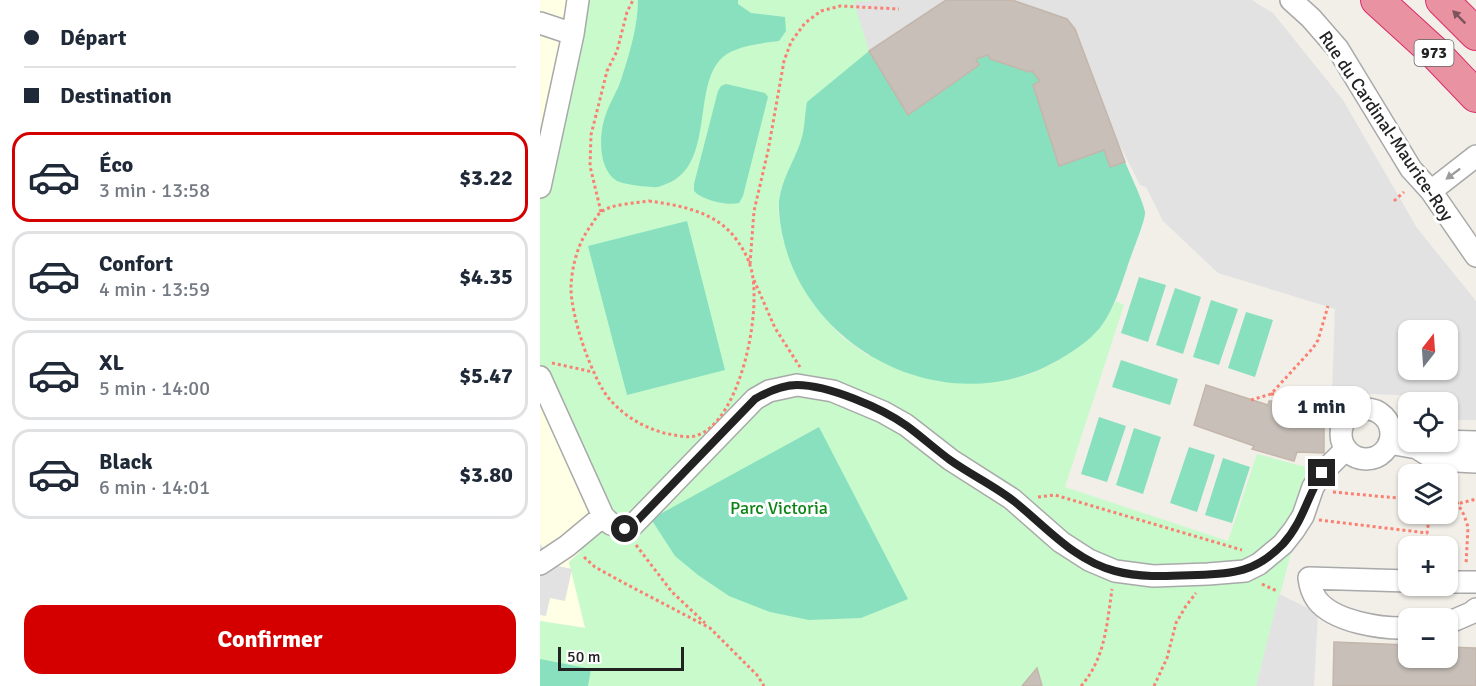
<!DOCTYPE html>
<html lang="fr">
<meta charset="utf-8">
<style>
:root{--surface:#fff;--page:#f2f2f3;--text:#1f2937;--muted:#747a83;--line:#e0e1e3;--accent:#d40000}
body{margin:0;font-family:Signika,sans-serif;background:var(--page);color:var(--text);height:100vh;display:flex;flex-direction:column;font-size:22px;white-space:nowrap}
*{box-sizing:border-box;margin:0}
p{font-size:20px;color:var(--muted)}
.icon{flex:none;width:33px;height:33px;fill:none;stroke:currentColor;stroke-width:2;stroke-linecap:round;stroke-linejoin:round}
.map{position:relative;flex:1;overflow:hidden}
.sheet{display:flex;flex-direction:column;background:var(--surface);width:540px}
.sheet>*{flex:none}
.top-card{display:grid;align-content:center;height:132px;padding:0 24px;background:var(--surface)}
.needle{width:39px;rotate:17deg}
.fabs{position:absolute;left:858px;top:320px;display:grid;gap:12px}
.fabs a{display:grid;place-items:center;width:60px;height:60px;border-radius:12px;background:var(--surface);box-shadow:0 2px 4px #0004;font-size:30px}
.scale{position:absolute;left:18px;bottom:15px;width:126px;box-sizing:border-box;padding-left:6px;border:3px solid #222;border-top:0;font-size:16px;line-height:21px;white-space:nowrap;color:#222;-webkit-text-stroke:4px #fff;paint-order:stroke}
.end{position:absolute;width:27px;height:27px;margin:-14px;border:8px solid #222;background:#fff;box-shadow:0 0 0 3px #fff}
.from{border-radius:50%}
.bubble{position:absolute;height:42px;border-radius:18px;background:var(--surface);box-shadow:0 2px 4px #0004;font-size:20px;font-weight:800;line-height:42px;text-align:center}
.top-card b{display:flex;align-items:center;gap:21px;height:57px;font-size:22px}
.top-card b+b{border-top:2px solid var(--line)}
.top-card i{width:15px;height:15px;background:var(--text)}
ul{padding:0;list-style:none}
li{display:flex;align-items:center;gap:18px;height:90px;margin:0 12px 9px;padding:0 12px;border:3px solid var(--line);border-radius:18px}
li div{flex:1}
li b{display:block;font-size:22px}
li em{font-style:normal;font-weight:800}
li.on{border-color:var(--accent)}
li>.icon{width:54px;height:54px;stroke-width:1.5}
.action{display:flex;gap:12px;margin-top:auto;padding:12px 24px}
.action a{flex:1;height:69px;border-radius:18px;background:var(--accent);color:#fff;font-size:24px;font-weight:800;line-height:69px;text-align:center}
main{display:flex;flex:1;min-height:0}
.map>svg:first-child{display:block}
.education{fill:#ffffe5}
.park{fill:#c8facc}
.pitch{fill:#88e0be}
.parking{fill:#e2e2e2;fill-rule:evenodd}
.building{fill:#c7bfb8;stroke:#c4b6ab;stroke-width:1.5}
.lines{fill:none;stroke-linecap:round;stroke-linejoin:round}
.minor-casing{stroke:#a9a9a9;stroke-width:24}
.highway-casing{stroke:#dc2a67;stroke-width:34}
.path{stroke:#fa8072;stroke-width:3;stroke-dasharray:3 3;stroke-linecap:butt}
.minor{stroke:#fff;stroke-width:21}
.highway{stroke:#e892a2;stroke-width:32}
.oneway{fill:#7b545c}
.oneway2{fill:#9c9c9c}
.route{stroke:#222;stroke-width:8}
.labels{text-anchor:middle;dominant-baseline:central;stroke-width:6;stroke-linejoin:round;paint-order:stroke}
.shield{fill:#fff;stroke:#646464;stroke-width:1.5}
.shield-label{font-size:16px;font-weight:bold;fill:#222}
.street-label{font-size:18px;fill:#222;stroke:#fff}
.park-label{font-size:18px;fill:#0c8416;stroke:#fff}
</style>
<main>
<section class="sheet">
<div class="top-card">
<b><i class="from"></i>Départ</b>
<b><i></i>Destination</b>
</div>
<ul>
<li class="on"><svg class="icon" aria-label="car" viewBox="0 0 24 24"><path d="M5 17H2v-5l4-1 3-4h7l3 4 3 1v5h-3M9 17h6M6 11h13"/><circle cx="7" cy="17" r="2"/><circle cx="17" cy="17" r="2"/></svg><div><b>Éco</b><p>3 min · 13:58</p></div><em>$3.22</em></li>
<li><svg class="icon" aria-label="car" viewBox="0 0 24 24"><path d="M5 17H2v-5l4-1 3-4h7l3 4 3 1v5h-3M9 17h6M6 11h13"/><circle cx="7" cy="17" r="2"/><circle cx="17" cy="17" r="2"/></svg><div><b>Confort</b><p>4 min · 13:59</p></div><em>$4.35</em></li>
<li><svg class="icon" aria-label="car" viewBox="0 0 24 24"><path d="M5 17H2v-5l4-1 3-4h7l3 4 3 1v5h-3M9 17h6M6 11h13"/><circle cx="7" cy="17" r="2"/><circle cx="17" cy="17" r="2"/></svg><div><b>XL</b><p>5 min · 14:00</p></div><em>$5.47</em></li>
<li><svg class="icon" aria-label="car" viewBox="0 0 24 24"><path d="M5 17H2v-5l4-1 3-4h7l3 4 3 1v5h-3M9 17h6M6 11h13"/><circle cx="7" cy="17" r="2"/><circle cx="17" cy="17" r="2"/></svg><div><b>Black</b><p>6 min · 14:01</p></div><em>$3.80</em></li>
</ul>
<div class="action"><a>Confirmer</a></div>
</section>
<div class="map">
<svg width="936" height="686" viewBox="0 0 936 686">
<rect width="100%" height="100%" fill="#f2efe9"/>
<path class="education" d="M0,0H38L0,187Z
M0,377L63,516L39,553L29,562L46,628L0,621Z"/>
<path class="park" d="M38,0H340L329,51L241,189L238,209L243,239L271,301L300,335L327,355L461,381L490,374L516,362L561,327L576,301L584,305L525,487L688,541L717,454L773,469L716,686H0V621L45,628L29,562L39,553L63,516L0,377V187Z"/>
<path class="pitch" d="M98,0H198V4L211,13L245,17L246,31L239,41C223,43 195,46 183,57C151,84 176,166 126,184C121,186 117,188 113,187C105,187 83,184 77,181C57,169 59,132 66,114C70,102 77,92 81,80C89,55 98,27 98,0Z
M406,0H472L527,19L535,29C550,72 566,115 583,157C588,170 603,200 605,212C606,220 590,257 587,268C580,288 574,308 562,325C550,342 522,359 503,368C389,420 248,337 239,211C237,183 257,160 263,133C265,123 265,112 267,102L329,51Z
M186,84L225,93L228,97L203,196L199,203C187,206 162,200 154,191V184L178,91L181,86Z
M147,221L185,370L87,395L48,246Z
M599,277L626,285L608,342L581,333Z
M635,288L661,297L643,354L616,345Z
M671,300L698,309L679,365L653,357Z
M706,312L733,320L715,377L688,368Z
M581,360L638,379L630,405L572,387Z
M559,417L586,426L567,482L541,474Z
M279,427L368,599L321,618L269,620L230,612L189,596L158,575L135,556L111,519Z
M594,428L621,437L603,494L576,485Z
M649,447L675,455L657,512L630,503Z
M683,458L710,467L692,523L665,515Z
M0,659L51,669L48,686H0Z"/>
<path class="parking" d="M340,0H406L329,51L314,2Z
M472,0H712L733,13L803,100L877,228L936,301V420H908V402H875V396L792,392L795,309L678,273L623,221L606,187L600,185L574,134L535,29L527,19ZM868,330H908V369H868Z
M0,544L18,566L32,569L25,601L10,598L6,616L0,615Z
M739,594L778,613L774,686H716Z"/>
<path class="building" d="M406,0H472L527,19L535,29L585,162L570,167L564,150L519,166L493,85L500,81L492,71L489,72L450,59L448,55L436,59L439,65L368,115L329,51Z
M666,385L728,405L729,401L779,400L784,405V453L757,452L754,461L712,449L714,446L654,425Z
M794,642L868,645V657H908V647L936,648V686H793Z
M497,668L502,686H482Z"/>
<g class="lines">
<g class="minor-casing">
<path id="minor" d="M751,0L771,18L798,49L871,169L891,191L936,256
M0,23L33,34
M0,187L33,34L38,0
M891,191L936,156
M0,377L63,516L71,524L85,529L93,525L215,399L229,391L257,385L293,391L343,412L366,425L411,460L472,499L521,542L549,560L575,571L613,576L668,574L705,571L719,564L743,544L754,530L763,516L773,487L782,473L806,449
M801 434a25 25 0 1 1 50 0a25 25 0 1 1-50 0Z
M899,441L936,442
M849,443L877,448L896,460L936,462
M0,564L27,546L63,516
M868,581L769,578C770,586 772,593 777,600C794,622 842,629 868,628
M908,582H936
M908,623L931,613L936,609"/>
</g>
<g class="highway-casing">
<path id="highway" d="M837,0L893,51L936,96
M902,0L936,34"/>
</g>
<path class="path" d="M109,201C138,205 172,211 192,234C199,242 207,255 210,265C224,305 201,424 155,436C145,438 134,435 124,433C103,427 86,417 71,401C52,380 30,314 31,286C32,266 38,243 50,227C53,223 57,215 61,212C71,204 96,203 109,201Z
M854,201L864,192
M61,212L50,166L51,135L67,71L77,51L87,12L93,0
M210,264L214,211L228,151L244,61L251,42L265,23L281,11L300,6L359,9
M214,280L235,328L260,367
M12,363L53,372
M731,394L802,396L801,427
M711,400L731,394L773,348L778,340L788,306
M908,486L924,515L928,527L926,565
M793,492L868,499
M498,497L515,495L702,550
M908,503L917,504L936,499
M908,508L917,504
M779,520L887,533L889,520L894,513
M96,545L132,592L165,623
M44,557L55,567L84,583L170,628L217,675L224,686
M722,584L737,591
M541,686C565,659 567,624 572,589
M614,686L627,658L636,623L646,606L656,593"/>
<use href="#minor" class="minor"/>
<use href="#highway" class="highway"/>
</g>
<defs><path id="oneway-solid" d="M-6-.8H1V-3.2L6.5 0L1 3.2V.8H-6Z" transform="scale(1.5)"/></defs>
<use class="oneway" href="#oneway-solid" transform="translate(919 17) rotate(-135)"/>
<use class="oneway2" href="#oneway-solid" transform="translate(913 174) rotate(143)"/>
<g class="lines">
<path class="route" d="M85,529L93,525L215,399C227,392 242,385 257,385C288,385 342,408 367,426C382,437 395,449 410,460C431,475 455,486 475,502C506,527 535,561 575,571C601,578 630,576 657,575C693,574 716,572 743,544C763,522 767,497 782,473"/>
</g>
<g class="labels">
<rect class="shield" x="874.5" y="40" width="39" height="26" rx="4.5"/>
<g class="shield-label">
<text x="894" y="53">973</text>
</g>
<g class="street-label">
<text transform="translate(846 126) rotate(56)">Rue du Cardinal-Maurice-Roy</text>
</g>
<g class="park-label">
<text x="239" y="508">Parc Victoria</text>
</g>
</g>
</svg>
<div class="fabs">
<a><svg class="needle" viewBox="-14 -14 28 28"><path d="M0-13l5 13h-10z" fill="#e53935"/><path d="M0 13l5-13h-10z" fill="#747a83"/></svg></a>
<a><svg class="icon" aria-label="locate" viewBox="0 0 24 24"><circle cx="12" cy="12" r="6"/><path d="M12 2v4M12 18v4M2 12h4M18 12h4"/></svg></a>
<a><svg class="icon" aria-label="layers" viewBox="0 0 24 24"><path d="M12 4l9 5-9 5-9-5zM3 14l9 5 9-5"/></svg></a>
<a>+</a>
<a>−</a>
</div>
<div class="scale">50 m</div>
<i class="end from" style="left:85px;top:529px"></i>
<i class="end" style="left:782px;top:473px"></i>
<div class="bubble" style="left:732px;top:386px;width:99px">1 min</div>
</div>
</main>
